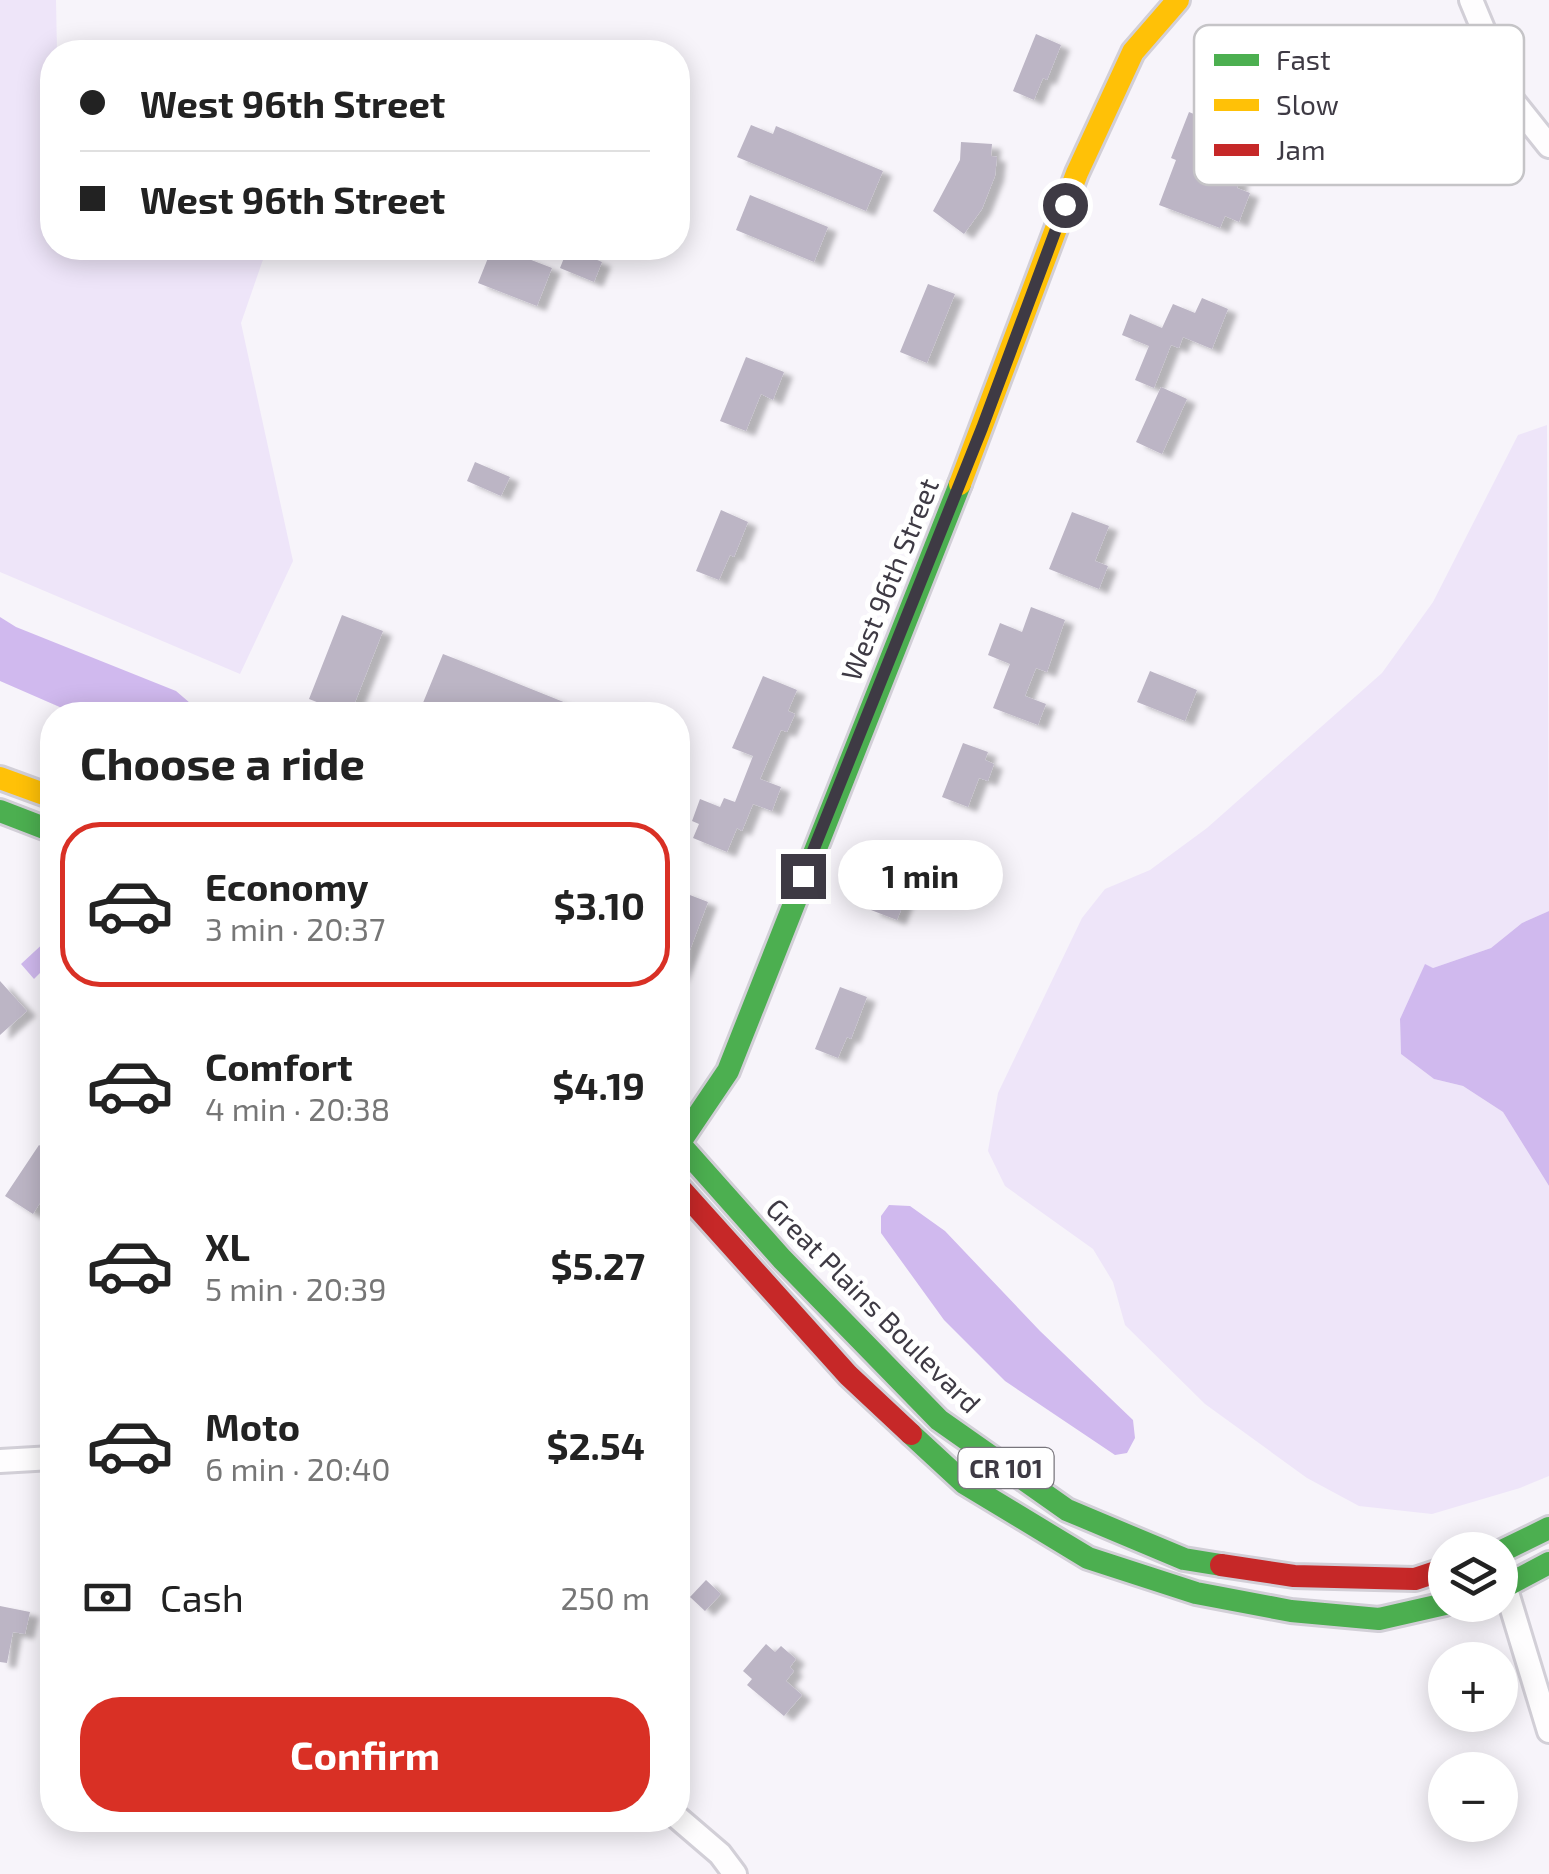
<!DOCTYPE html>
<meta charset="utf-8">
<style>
:root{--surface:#fff;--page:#f6f6f6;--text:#222;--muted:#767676;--line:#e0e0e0;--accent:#d93025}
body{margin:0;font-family:"Exo 2",sans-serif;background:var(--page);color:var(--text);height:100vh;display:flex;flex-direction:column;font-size:38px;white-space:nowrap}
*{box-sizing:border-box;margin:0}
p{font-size:32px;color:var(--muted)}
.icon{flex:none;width:55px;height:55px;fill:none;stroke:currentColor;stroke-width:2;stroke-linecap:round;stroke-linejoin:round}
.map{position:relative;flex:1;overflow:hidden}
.sheet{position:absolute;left:40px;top:702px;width:650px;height:1130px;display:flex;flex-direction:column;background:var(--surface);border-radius:40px;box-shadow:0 5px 25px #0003}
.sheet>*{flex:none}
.guide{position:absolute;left:40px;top:40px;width:650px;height:220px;border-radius:40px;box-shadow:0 5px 25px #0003;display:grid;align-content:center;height:220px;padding:0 40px;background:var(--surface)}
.buttons{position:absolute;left:1428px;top:1532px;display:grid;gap:20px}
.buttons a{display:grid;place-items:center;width:90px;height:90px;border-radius:50%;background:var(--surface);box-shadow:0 5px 25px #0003;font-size:50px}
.end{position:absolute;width:45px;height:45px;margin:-22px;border:12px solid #3e3a44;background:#fff;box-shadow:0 0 0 5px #fff}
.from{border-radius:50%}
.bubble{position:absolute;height:70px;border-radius:35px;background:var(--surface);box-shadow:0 5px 25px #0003;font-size:32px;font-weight:700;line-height:70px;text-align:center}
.guide b{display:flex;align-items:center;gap:35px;height:95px;font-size:38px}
.guide b+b{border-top:2px solid var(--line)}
.guide i{width:25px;height:25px;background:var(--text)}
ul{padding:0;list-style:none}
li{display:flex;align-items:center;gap:30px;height:165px;margin:0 20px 15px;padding:0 20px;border:5px solid transparent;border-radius:40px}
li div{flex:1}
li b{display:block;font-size:38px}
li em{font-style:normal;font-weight:700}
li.active{border-color:var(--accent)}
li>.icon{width:90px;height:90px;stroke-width:1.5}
h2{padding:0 40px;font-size:45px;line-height:120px}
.pay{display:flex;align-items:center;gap:25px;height:110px;padding:0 40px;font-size:38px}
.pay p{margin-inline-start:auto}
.button{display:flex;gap:20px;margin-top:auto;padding:20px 40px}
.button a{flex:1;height:115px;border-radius:40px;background:var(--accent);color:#fff;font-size:40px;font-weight:700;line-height:115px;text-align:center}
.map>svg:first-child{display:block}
.green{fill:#eee5f9}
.water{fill:#d0b9ee}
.building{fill:#bcb5c5;filter:url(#shadow)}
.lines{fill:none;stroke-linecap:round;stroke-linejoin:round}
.street-casing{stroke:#d2cfd7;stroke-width:28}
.fast-casing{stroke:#d2cfd7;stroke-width:28}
.slow-casing{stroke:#d2cfd7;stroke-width:28}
.jam-casing{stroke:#d2cfd7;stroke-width:28}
.street{stroke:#fefdfe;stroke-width:22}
.fast{stroke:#4caf50;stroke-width:22}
.slow{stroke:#ffc107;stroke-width:22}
.jam{stroke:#c62828;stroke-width:22}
.route{stroke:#3e3a44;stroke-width:12}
.labels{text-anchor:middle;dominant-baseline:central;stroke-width:10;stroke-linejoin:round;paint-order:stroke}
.shield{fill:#fff;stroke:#78757c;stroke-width:2.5}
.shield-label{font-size:25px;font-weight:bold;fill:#3e3a44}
.street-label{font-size:28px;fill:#3e3a44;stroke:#fff}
.key{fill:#fff;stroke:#c5c4c7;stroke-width:2.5}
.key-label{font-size:28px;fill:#3e3a44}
</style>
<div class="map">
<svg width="1549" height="1874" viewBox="0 0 1549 1874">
<defs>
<filter id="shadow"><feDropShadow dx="9" dy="5" stdDeviation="2.5" flood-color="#0004"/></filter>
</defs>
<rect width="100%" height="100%" fill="#f7f4fa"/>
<path class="green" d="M0,0H56L57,52H52V86L46,125L52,127V248H267L241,323L293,561L240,674L0,572Z
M1547,425L1549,911L1522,923L1491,948L1433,968L1425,965L1400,1019L1401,1054L1434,1079L1463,1086L1503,1112L1549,1186V1476L1520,1488L1432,1514L1359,1506L1307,1478L1205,1404L1125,1325L1113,1282L1093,1249L1005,1186L988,1151L998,1093L1082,918L1105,889L1150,870L1207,828L1382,673L1433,602L1518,435Z"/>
<path class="water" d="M0,617L16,627L176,691L197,709V715H78L0,681Z
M1549,911V1186L1503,1112L1463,1086L1434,1079L1401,1054L1400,1019L1425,964L1433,968L1491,948L1522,923Z
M48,939L52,944V961L34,979L21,964Z
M889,1205L910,1206L945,1231L1040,1331L1133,1420L1135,1438L1127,1453L1115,1455L1005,1381L944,1320L881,1233V1216Z"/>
<path class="building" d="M1036,34L1061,45L1047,80L1043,78L1034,100L1013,91Z
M1189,112L1218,124L1202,166L1240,180L1237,188L1250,193L1239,222L1225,216L1220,228L1159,205L1176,160L1171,158Z
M751,125L773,134L776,126L883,171L866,211L737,157Z
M961,142L992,144L991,156L997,157L995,176L982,209L964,234L933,211L960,160Z
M750,195L828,227L814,262L736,230Z
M492,248H500L552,268L537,306L478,283Z
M568,248L602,262L594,282L560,268Z
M928,284L955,294L927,363L900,352Z
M1202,298L1228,309L1212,349L1183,337L1179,348L1171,345L1154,388L1135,380L1149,346L1122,335L1130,314L1162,328L1173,304L1195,313Z
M746,357L784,372L773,400L761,394L746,431L720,421Z
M1161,387L1187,399L1162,454L1136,442Z
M475,462L510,477L501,496L467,481Z
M721,510L748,522L734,557L730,555L719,580L696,571Z
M1072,512L1109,526L1095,561L1108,566L1099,589L1049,569Z
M1031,607L1065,620L1047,672L1036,668L1025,696L1046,704L1038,725L993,708L1010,664L988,655L1000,623L1022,632Z
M342,615L383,631L350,715L309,699Z
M443,654L489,672L596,715H418Z
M1150,671L1197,690L1185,721L1137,702Z
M763,676L797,690L788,711L795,714L787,732L781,730L760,779L781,787L772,811L753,804L742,831L737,828L727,852L693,838L699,824L692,821L700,799L720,807L724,798L735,802L753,756L732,748Z
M963,743L988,752L985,760L994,764L988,781L979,778L968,807L942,797Z
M893,855L919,865L897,920L871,910Z
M682,892L708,902L679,979L678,904Z
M0,981L27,1011L0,1035Z
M840,987L867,997L851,1039L847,1037L838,1058L815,1049Z
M39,1145L52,1154V1184L33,1214L5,1196Z
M706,1580L721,1594L705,1611L690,1597Z
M0,1606L30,1612L25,1634L13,1632L7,1663L0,1662Z
M766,1644L775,1652L781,1646L796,1659L790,1667L794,1671L786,1681L802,1695L784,1716L747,1685L752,1679L743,1671Z"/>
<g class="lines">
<g class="street-casing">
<path id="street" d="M1471,0L1513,101L1549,146
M0,1461L52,1458
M1502,1576L1549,1731
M678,1818L720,1854L735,1874"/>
</g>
<g class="fast-casing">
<path id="fast" d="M0,811L52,831
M678,1142L782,1259L939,1420L1067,1510L1184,1559L1221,1565
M678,1145L728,1071L960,484
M911,1434L964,1483L1088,1558L1196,1593L1291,1611L1379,1619L1445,1604
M1500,1552L1549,1528
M1500,1589L1549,1563"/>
</g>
<g class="slow-casing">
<path id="slow" d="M960,484L1077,173L1133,52L1178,0
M0,778L52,797"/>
</g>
<g class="jam-casing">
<path id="jam" d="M678,1186L848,1375L911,1434
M1221,1565L1294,1576L1415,1579L1445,1569"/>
</g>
<use href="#street" class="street"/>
<use href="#fast" class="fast"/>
<use href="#slow" class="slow"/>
<use href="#jam" class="jam"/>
</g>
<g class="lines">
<path class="route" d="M803,876L982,428L1065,205"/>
</g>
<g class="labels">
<rect class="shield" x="958.5" y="1448" width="95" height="40" rx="8"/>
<g class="shield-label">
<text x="1006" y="1468">CR 101</text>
</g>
<g class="street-label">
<text transform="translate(889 579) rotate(-68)">West 96th Street</text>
<text transform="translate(874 1305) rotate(45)">Great Plains Boulevard</text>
</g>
</g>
<rect x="1194" y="25" width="330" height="160" rx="15" class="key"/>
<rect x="1214" y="54" width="45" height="12" fill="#4caf50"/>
<rect x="1214" y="99" width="45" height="12" fill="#ffc107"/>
<rect x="1214" y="144" width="45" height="12" fill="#c62828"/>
<g class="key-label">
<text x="1276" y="70">Fast</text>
<text x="1276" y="115">Slow</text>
<text x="1276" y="160">Jam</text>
</g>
</svg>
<div class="buttons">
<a><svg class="icon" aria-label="layers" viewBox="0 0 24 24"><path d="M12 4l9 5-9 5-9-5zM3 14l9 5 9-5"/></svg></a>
<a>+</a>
<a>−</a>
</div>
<i class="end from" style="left:1065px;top:205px"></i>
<i class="end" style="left:803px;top:876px"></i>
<div class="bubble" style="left:838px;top:840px;width:165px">1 min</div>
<div class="guide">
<b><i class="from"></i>West 96th Street</b>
<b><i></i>West 96th Street</b>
</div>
<section class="sheet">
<h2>Choose a ride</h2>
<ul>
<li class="active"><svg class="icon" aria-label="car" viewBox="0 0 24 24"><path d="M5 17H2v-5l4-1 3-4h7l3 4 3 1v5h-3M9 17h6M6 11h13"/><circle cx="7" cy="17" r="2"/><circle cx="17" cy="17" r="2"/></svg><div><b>Economy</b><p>3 min · 20:37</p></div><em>$3.10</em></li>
<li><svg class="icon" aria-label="car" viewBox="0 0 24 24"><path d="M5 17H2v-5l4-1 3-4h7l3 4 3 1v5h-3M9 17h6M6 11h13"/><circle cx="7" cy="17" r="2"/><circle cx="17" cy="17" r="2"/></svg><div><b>Comfort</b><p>4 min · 20:38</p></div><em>$4.19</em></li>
<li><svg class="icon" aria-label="car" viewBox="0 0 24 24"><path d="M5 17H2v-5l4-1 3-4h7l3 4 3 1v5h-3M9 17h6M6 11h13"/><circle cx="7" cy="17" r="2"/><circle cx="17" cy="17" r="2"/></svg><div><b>XL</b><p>5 min · 20:39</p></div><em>$5.27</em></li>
<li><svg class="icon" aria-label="car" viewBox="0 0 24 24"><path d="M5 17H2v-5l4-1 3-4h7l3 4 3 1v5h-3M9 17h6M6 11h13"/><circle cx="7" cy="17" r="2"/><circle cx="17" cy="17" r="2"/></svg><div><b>Moto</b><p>6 min · 20:40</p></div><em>$2.54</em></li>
</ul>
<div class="pay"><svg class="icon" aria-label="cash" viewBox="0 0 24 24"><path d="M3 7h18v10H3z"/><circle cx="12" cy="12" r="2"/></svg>Cash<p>250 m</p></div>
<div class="button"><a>Confirm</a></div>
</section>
</div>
